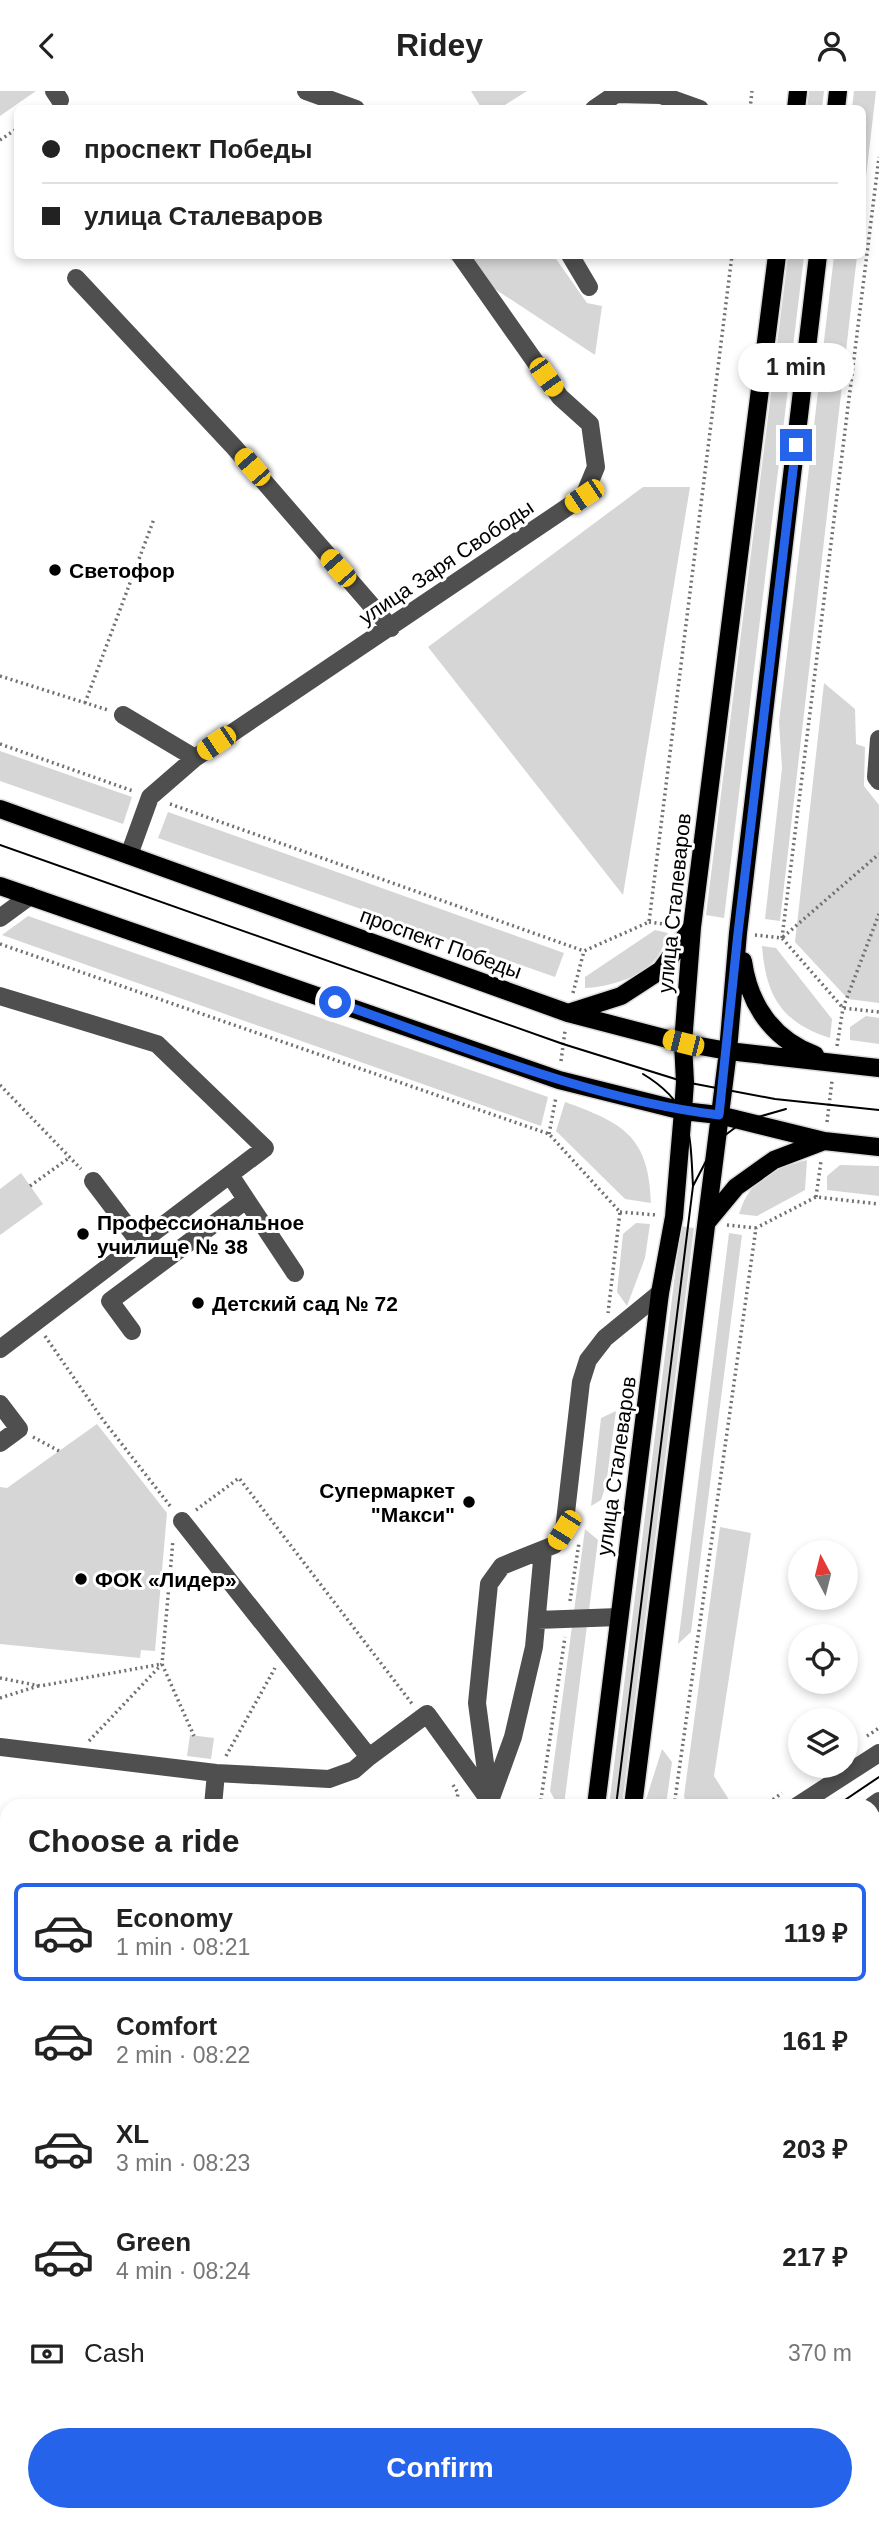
<!DOCTYPE html>
<meta charset="utf-8">
<style>
:root{--surface:#fff;--page:#f6f6f6;--text:#222;--muted:#767676;--line:#e0e0e0;--accent:#2563eb}
body{margin:0;font-family:Arial,sans-serif;background:var(--page);color:var(--text);height:100vh;display:flex;flex-direction:column;font-size:26px;white-space:nowrap}
*{box-sizing:border-box;margin:0}
p{font-size:23px;color:var(--muted)}
.icon{flex:none;width:38px;height:38px;fill:none;stroke:currentColor;stroke-width:2;stroke-linecap:round;stroke-linejoin:round}
.map{position:relative;flex:1;overflow:hidden}
.drawer{position:absolute;left:0px;top:1708px;width:880px;height:723px;display:flex;flex-direction:column;background:var(--surface);border-radius:21px 21px 0 0;box-shadow:0 4px 10px #0003}
.drawer>*{flex:none}
.top-card{position:absolute;left:14px;top:14px;width:852px;height:154px;border-radius:10px;box-shadow:0 4px 10px #0003;display:grid;align-content:center;height:154px;padding:0 28px;background:var(--surface)}
.needle{width:46px;rotate:353deg}
.buttons{position:absolute;left:788px;top:1449px;display:grid;gap:14px}
.buttons a{display:grid;place-items:center;width:70px;height:70px;border-radius:50%;background:var(--surface);box-shadow:0 4px 10px #0003;font-size:35px}
.end{position:absolute;width:32px;height:32px;margin:-16px;border:9px solid #2563eb;background:#fff;box-shadow:0 0 0 4px #fff}
.from{border-radius:50%}
.bubble{position:absolute;height:49px;border-radius:24px;background:var(--surface);box-shadow:0 4px 10px #0003;font-size:23px;font-weight:800;line-height:49px;text-align:center}
.car{position:absolute;width:21px;height:42px;margin:-21px -10px;border-radius:9px;box-shadow:0 0 5px 2px #0007;background:linear-gradient(#f5c518 24%,#345 0 40%,#f5c518 0 76%,#345 0 86%,#f5c518 0)}
.top-card b{display:flex;align-items:center;gap:24px;height:66px;font-size:26px}
.top-card b+b{border-top:2px solid var(--line)}
.top-card i{width:18px;height:18px;background:var(--text)}
ul{padding:0;list-style:none}
li{display:flex;align-items:center;gap:21px;height:98px;margin:0 14px 10px;padding:0 14px;border:4px solid transparent;border-radius:10px}
li div{flex:1}
li b{display:block;font-size:26px}
li em{font-style:normal;font-weight:800}
li.active{border-color:var(--accent)}
li>.icon{width:63px;height:63px;stroke-width:1.5}
h2{padding:0 28px;font-size:32px;line-height:84px}
.pay{display:flex;align-items:center;gap:18px;height:77px;padding:0 28px;font-size:26px}
.pay p{margin-inline-start:auto}
.primary-button{display:flex;gap:14px;margin-top:auto;padding:14px 28px}
.primary-button a{flex:1;height:80px;border-radius:42px;background:var(--accent);color:#fff;font-size:28px;font-weight:800;line-height:80px;text-align:center}
header{display:flex;justify-content:space-between;align-items:center;height:91px;padding:0 28px;background:var(--surface);font-size:32px;font-weight:800}
.map>svg:first-child{display:block}
.green{fill:#d6d6d6}
.lines{fill:none;stroke-linecap:round;stroke-linejoin:round}
.major-casing{stroke:#dbdbdb;stroke-width:21}
.path{stroke:#717171;stroke-width:3.5;stroke-dasharray:2 3.5;stroke-linecap:butt}
.minor{stroke:#4f4f4f;stroke-width:18}
.major{stroke:#000;stroke-width:18}
.tram{stroke:#000;stroke-width:2}
.route{stroke:#2563eb;stroke-width:9}
.poi-dot{fill:#000;stroke:#fff;stroke-width:2.5}
.labels{text-anchor:middle;dominant-baseline:central;stroke-width:6;stroke-linejoin:round;paint-order:stroke}
.street-label{font-size:21px;fill:#000;stroke:#fff}
.poi-label{font-size:21px;font-weight:bold;fill:#000;stroke:#fff;text-anchor:start}
</style>
<header><svg class="icon" aria-label="back" viewBox="0 0 24 24"><path d="M15 5l-7 7 7 7"/></svg>Ridey<svg class="icon" aria-label="person" viewBox="0 0 24 24"><circle cx="12" cy="8" r="4"/><path d="M4 21q1-7 8-7t8 7"/></svg></header>
<div class="map">
<svg width="879" height="2430" viewBox="0 0 879 2430">
<rect width="100%" height="100%" fill="#fff"/>
<path class="green" d="M0,0H36L0,25Z
M471,0H527L500,17L482,18Z
M809,0H824L822,17H807Z
M854,0H876L863,112V18L852,17Z
M445,165H554L587,212L602,215L595,264Z
M788,165H804L724,827L706,824Z
M834,165H857L780,830L765,828L782,677L779,631Z
M643,396H690L623,804L428,556Z
M824,592L855,618L856,653L865,656L864,695L879,714V912L848,908L795,851Z
M0,660L132,706L123,733L0,690Z
M168,721L564,862L555,886L158,747Z
M28,825L548,1006L541,1035L2,844Z
M655,839L668,842C665,849 663,857 659,863C646,886 609,896 585,897V886Z
M762,855L776,857L832,928L830,947C781,931 766,905 762,855Z
M866,925L879,927V953L850,949V936Z
M565,1011C623,1032 649,1045 651,1112L625,1108L556,1040Z
M807,1069L805,1099L757,1125L739,1123C750,1087 772,1078 807,1069Z
M840,1074L879,1075V1105L827,1099V1085Z
M21,1082L43,1113L0,1144V1098Z
M636,1132L650,1133L645,1167L627,1215L617,1201L623,1143Z
M681,1135L694,1137L622,1715H609Z
M729,1142L742,1144L691,1541L678,1553Z
M616,1320L606,1394L601,1409L591,1415L601,1327Z
M97,1333L167,1422L155,1560L141,1559L140,1567L0,1553V1396L7,1397Z
M720,1436L751,1442L714,1685L733,1715H687L684,1705Z
M585,1438L598,1449L564,1714L557,1713L550,1700Z
M190,1644L214,1647L211,1668L187,1665Z
M662,1658L672,1671L666,1714L644,1715Z
M0,1820L7,1821V1864L0,1863Z
M873,2314L879,2315V2338L873,2378Z
M798,2424H867L866,2430H797Z"/>
<g class="lines">
<g class="major-casing">
<path id="major" d="M796,18L798,0
M836,18L838,0
M0,718L568,922L683,952L728,960L879,977
M0,795L559,989L683,1020L719,1024L824,1050L879,1056
M743,870C749,913 772,948 815,964
M571,921L621,905L661,879L692,836
M707,1131L736,1096L774,1069L824,1050
M596,1715L660,1202L674,1126L683,1020L685,991L683,952L692,836L777,164
M633,1715L728,960L738,842L818,164
M531,2430L532,2424
M567,2430L568,2424"/>
</g>
<path class="path" d="M750,18L752,0
M0,49L18,37
M0,585L108,619
M85,612L154,428
M0,653L133,700
M170,713L584,860L649,831L732,164
M649,831L671,834
M755,844L782,847L843,917L879,921
M783,846L879,763
M782,847L879,66
M0,853L549,1043L620,1121L608,1222
M573,902L584,860
M837,955L843,917L879,823
M561,970L565,940
M0,994L81,1078
M827,1031L832,990
M549,1043L556,1006
M30,1095L69,1067
M816,1106L821,1070
M620,1121L657,1124
M727,1134L756,1137
M45,1245L103,1329L171,1416
M33,1346L59,1360
M196,1419L239,1387L413,1614
M570,1510L579,1452
M0,1587L40,1595L162,1573L194,1645
M0,1607L38,1595
M867,1645L879,1637
M89,1650L162,1573L173,1449
M226,1665L275,1577
M453,1694L458,1702L456,1715
M540,1715L565,1546
M674,1715L756,1137L816,1106L879,1113
M764,1715L782,1702
M0,1732L7,1733
M873,1846H879
M0,1868L7,1869
M873,1917H879
M0,2051L7,2054
M0,2413L7,2414
M5,2430L12,2424"/>
<path class="minor" d="M54,0L60,9
M306,0L356,18
M658,0L661,4L700,18
M594,18L616,3L661,4
M570,164L589,196
M76,187L234,356L391,537
M123,624L195,667
M879,648L876,686L879,690
M129,764L150,706L195,667L584,405L596,376L590,333L560,306L460,164
M0,827L30,805
M0,905L157,953L265,1057L0,1258
M230,1084L295,1182
M93,1090L140,1152
M132,1240L110,1210L246,1109
M0,1313L19,1338L0,1352
M537,1529L619,1526
M0,1656L216,1682L329,1688L354,1679L369,1666L182,1430
M369,1666L427,1623L489,1709
M491,1707L513,1646L534,1556L543,1459
M490,1710L477,1612L489,1493L502,1475L554,1454L564,1439L581,1291L588,1269L605,1247L660,1202
M213,1715L216,1682
M797,1715L879,1662
M872,1715L879,1710
M0,1757L7,1758
M0,1796L7,1797
M873,1875L879,1876
M873,1892L879,1893
M873,1988H879
M0,2003L7,1953
M873,2187L879,2188L873,2230
M568,2425L604,2430
M72,2430L73,2424
M180,2430L181,2424
M403,2430V2424
M467,2430L468,2424
M653,2430L654,2424
M847,2430L848,2424"/>
<use href="#major" class="major"/>
<path class="tram" d="M0,754L563,953L685,991L775,1008L879,1019
M693,1095L716,1051L744,1030L786,1018
M616,1715L693,1095C690,1042 693,1013 643,983
M836,1715L879,1686"/>
</g>
<g class="lines">
<path class="route" d="M335,911C460,954 587,1008 719,1024L738,842L796,354"/>
</g>
<g class="poi-dot">
<circle cx="55" cy="479" r="7"/>
<circle cx="83" cy="1143" r="7"/>
<circle cx="198" cy="1212" r="7"/>
<circle cx="469" cy="1411" r="7"/>
<circle cx="81" cy="1488" r="7"/>
</g>
<g class="labels">
<g class="street-label">
<text transform="translate(446 471) rotate(-34)">улица Заря Свободы</text>
<text transform="translate(674 812) rotate(-84)">улица Сталеваров</text>
<text transform="translate(441 852) rotate(20)">проспект Победы</text>
<text transform="translate(616 1375) rotate(-82)">улица Сталеваров</text>
</g>
<g class="poi-label">
<text x="69" y="479">Светофор</text>
<text x="97" y="1131">Профессиональное<tspan x="97" dy="24">училище № 38</tspan></text>
<text x="212" y="1212">Детский сад № 72</text>
<text x="455" y="1399" text-anchor="end">Супермаркет<tspan x="455" dy="24">"Макси"</tspan></text>
<text x="95" y="1488">ФОК «Лидер»</text>
</g>
</g>
</svg>
<div class="buttons">
<a><svg class="needle" viewBox="-14 -14 28 28"><path d="M0-13l5 13h-10z" fill="#e53935"/><path d="M0 13l5-13h-10z" fill="#767676"/></svg></a>
<a><svg class="icon" aria-label="locate" viewBox="0 0 24 24"><circle cx="12" cy="12" r="6"/><path d="M12 2v4M12 18v4M2 12h4M18 12h4"/></svg></a>
<a><svg class="icon" aria-label="layers" viewBox="0 0 24 24"><path d="M12 4l9 5-9 5-9-5zM3 14l9 5 9-5"/></svg></a>
</div>
<i class="end from" style="left:335px;top:911px"></i>
<i class="end" style="left:796px;top:354px"></i>
<div class="bubble" style="left:738px;top:252px;width:116px">1 min</div>
<i class="car" style="left:546px;top:286px;rotate:145deg"></i>
<i class="car" style="left:252px;top:376px;rotate:319deg"></i>
<i class="car" style="left:584px;top:405px;rotate:236deg"></i>
<i class="car" style="left:338px;top:477px;rotate:319deg"></i>
<i class="car" style="left:216px;top:652px;rotate:236deg"></i>
<i class="car" style="left:683px;top:952px;rotate:284deg"></i>
<i class="car" style="left:564px;top:1439px;rotate:212deg"></i>
<div class="top-card">
<b><i class="from"></i>проспект Победы</b>
<b><i></i>улица Сталеваров</b>
</div>
<section class="drawer">
<h2>Choose a ride</h2>
<ul>
<li class="active"><svg class="icon" aria-label="car" viewBox="0 0 24 24"><path d="M5 17H2v-5l4-1 3-4h7l3 4 3 1v5h-3M9 17h6M6 11h13"/><circle cx="7" cy="17" r="2"/><circle cx="17" cy="17" r="2"/></svg><div><b>Economy</b><p>1 min · 08:21</p></div><em>119 ₽</em></li>
<li><svg class="icon" aria-label="car" viewBox="0 0 24 24"><path d="M5 17H2v-5l4-1 3-4h7l3 4 3 1v5h-3M9 17h6M6 11h13"/><circle cx="7" cy="17" r="2"/><circle cx="17" cy="17" r="2"/></svg><div><b>Comfort</b><p>2 min · 08:22</p></div><em>161 ₽</em></li>
<li><svg class="icon" aria-label="car" viewBox="0 0 24 24"><path d="M5 17H2v-5l4-1 3-4h7l3 4 3 1v5h-3M9 17h6M6 11h13"/><circle cx="7" cy="17" r="2"/><circle cx="17" cy="17" r="2"/></svg><div><b>XL</b><p>3 min · 08:23</p></div><em>203 ₽</em></li>
<li><svg class="icon" aria-label="car" viewBox="0 0 24 24"><path d="M5 17H2v-5l4-1 3-4h7l3 4 3 1v5h-3M9 17h6M6 11h13"/><circle cx="7" cy="17" r="2"/><circle cx="17" cy="17" r="2"/></svg><div><b>Green</b><p>4 min · 08:24</p></div><em>217 ₽</em></li>
</ul>
<div class="pay"><svg class="icon" aria-label="cash" viewBox="0 0 24 24"><path d="M3 7h18v10H3z"/><circle cx="12" cy="12" r="2"/></svg>Cash<p>370 m</p></div>
<div class="primary-button"><a>Confirm</a></div>
</section>
</div>
